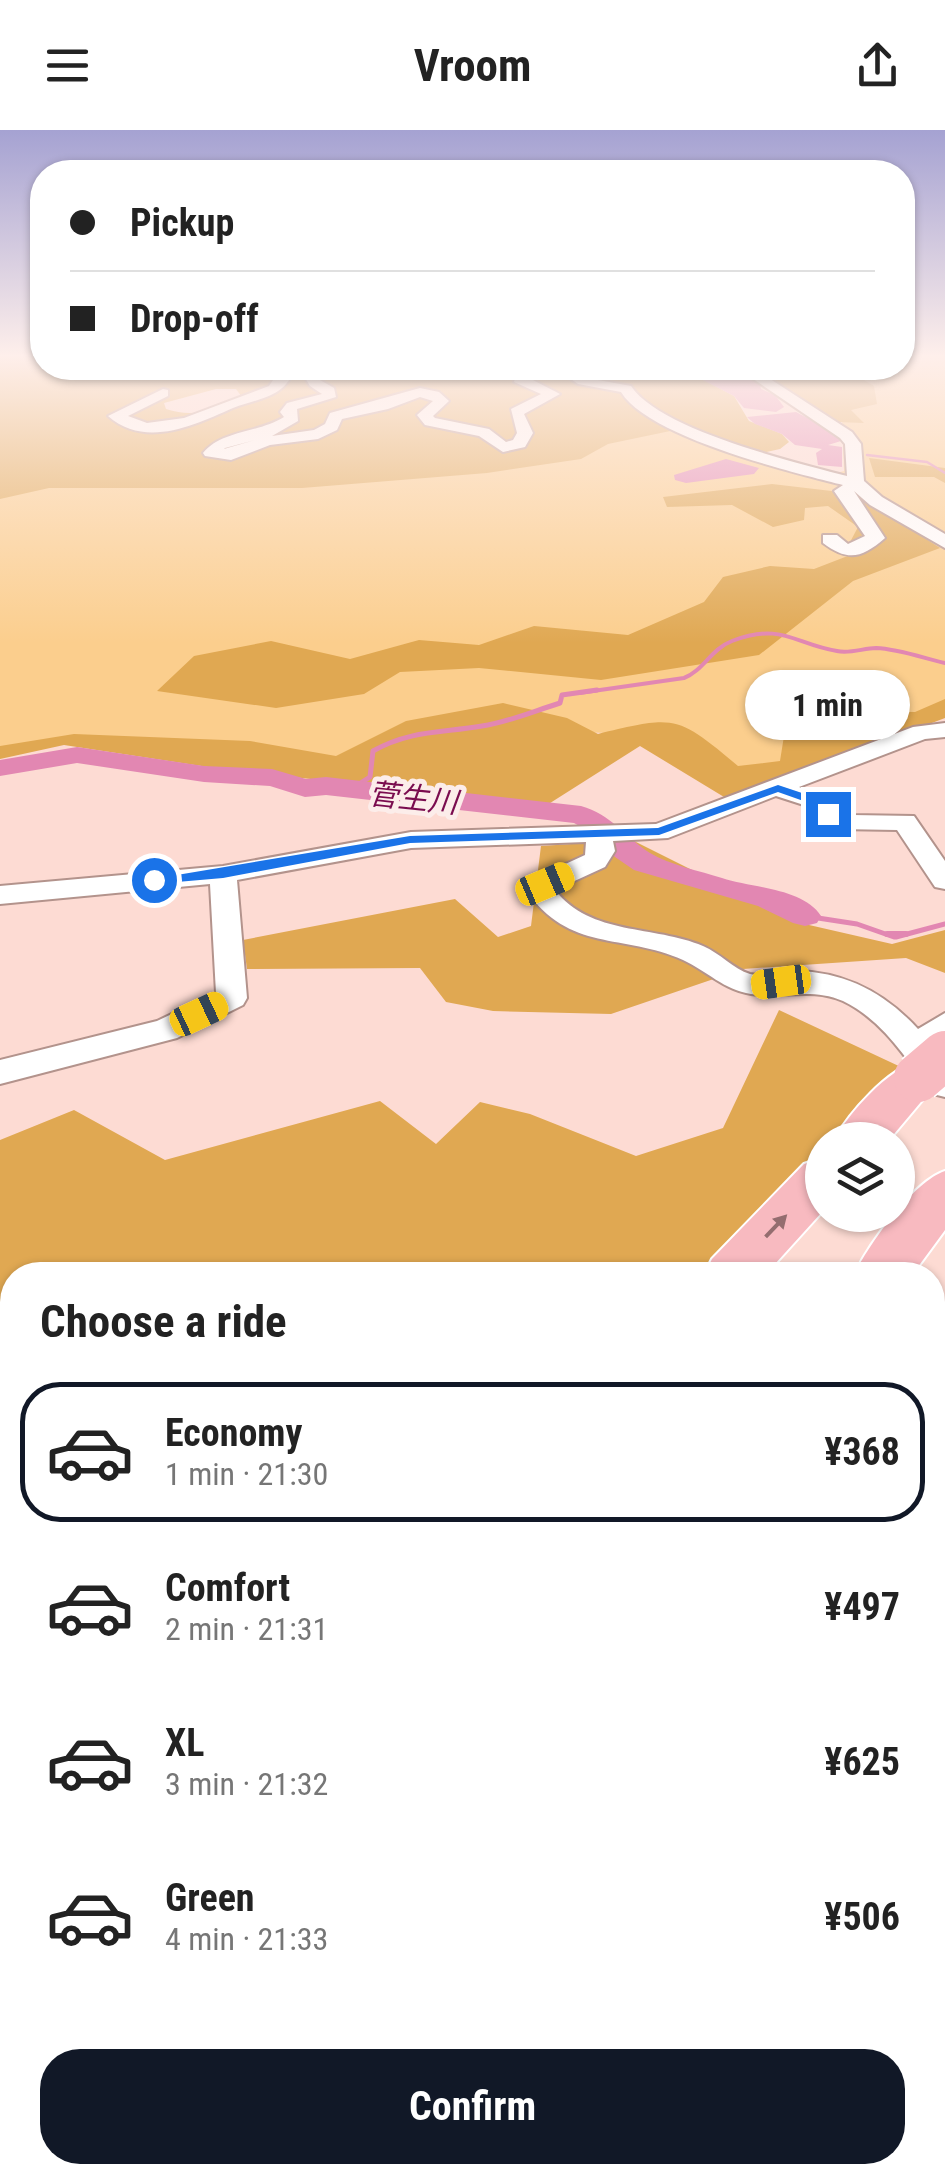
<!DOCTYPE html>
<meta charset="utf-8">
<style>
:root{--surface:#fff;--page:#f6f6f6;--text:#222;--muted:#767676;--line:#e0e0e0;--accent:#111827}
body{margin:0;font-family:"Roboto Condensed","Noto Sans JP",sans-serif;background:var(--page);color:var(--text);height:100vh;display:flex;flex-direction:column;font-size:38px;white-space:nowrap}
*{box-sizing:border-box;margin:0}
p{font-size:32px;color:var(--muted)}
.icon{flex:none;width:55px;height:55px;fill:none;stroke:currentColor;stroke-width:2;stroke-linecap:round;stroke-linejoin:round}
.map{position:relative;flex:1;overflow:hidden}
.side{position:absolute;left:0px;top:1132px;width:945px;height:922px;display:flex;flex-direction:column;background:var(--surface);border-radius:40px 40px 0 0;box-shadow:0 2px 8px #0004}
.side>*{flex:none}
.top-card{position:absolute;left:30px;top:30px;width:885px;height:220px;border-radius:40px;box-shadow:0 2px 8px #0004;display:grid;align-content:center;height:220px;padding:0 40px;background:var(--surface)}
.tools{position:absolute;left:805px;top:992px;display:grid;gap:20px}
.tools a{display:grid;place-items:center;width:110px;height:110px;border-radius:50%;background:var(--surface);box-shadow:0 2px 8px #0004;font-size:50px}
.end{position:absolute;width:45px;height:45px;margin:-22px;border:12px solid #1a73e8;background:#fff;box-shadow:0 0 0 5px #fff}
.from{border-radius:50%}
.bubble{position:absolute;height:70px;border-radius:35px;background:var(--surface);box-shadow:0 2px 8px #0004;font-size:32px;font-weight:700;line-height:70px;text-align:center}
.car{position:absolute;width:30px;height:60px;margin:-30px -15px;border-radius:12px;box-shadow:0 0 8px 2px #0007;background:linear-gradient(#f5c518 24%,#345 0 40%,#f5c518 0 76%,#345 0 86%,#f5c518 0)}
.top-card b{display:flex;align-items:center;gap:35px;height:95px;font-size:38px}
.top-card b+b{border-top:2px solid var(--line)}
.top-card i{width:25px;height:25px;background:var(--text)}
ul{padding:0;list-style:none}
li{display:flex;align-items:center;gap:30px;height:140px;margin:0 20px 15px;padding:0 20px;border:5px solid transparent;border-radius:40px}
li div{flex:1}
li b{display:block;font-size:38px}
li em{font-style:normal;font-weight:700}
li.selected{border-color:var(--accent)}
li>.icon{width:90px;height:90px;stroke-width:1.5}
h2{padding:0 40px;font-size:45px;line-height:120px}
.button{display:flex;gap:20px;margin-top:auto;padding:20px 40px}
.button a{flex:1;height:115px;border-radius:40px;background:var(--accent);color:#fff;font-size:40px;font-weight:700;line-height:115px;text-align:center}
header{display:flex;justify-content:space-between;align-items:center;height:130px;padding:0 40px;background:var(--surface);font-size:45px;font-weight:700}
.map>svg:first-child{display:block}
.green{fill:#fbce8d}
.forest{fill:#e0a852;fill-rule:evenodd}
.water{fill:#e287b2}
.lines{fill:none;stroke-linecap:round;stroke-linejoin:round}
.stream-far3{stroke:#e287b2;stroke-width:2.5}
.stream-far2{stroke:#e287b2;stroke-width:4}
.stream-far1{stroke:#e287b2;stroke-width:5}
.stream{stroke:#e287b2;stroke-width:6}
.river{fill:#e287b2;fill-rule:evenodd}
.highway-tunnel{stroke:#dbbcb5;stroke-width:79;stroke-dasharray:79 39;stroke-linecap:butt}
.minor-casing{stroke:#b3938c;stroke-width:4}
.highway-casing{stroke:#fff;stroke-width:4}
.minor{fill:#fff;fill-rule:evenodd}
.highway{fill:#f8bac0;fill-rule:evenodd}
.highway-bridge-casing{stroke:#fff;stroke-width:51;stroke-linecap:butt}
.highway-bridge{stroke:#f8bac0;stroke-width:48}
.oneway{fill:#946d6f}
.route{fill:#1a73e8}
.labels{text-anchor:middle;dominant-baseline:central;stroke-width:10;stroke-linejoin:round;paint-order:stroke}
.far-water-label{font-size:30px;font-style:italic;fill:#7a0c4f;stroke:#fcedea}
</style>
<header><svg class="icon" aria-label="menu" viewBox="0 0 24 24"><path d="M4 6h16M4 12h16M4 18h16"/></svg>Vroom<svg class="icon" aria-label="share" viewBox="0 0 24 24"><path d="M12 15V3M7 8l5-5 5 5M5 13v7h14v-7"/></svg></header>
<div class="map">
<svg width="945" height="2053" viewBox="0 0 945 2053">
<rect width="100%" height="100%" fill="#fddbd3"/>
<path class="green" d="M903,226H945V576L742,655L635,604L411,596L330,633L79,607L0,621V362L671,297L692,298L832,344L844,341L842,288L820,238H902Z"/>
<path class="forest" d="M0,226H42V238H698L700,248L734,266L749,291L782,304L789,312L780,319L757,324L675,300L608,314L581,329L487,343L302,358H49L0,369ZM216,259H236L242,267C214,279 196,289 166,279L164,273Z
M755,238H844L874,256L877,274L851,280L864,293L837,292Z
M869,328L945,338V353L934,347H875Z
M772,354L857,364L940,418L853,451L759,525L601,550L479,538L400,542L364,564L276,578L157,561L194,526L271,511L350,529L419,510L479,515L534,496L628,505L704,472L723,447L770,436L814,439L858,422L849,414L858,397L828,376L805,378L804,390L773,397L732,375L667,377L663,367Z
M945,569V588L729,670L640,616L547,675L221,639L64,615L0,629V616L74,604L250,611L336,626L406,591L503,573L567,588L598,604C676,585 677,585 738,636L780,631L784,606L859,581L915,582Z
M632,710L796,792L892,814L945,800V843L906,828L743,839L611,884L493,881L446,872L420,838L247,839L243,810L455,769L498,807L531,796L541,716Z
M779,880L903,938L833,1010H822V1021L702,1145H12V1992L0,2009V1010L74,980L165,1030L380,971L436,1014L480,972L530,984L636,1026L723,998Z
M945,1191V2053H162L155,2043L932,2042V1212Z"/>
<path class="water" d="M698,238H729L759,251L761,259L775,265L784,277L776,282L744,278L734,266L699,248Z
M796,282L838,304L841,311L828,315L842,317V337L818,335L816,323L822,319L795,315L782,304L755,294L747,287Z
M726,329L759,338L754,344L686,353L675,350L674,345Z"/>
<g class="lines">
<path class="stream-far3" d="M867,325L927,332L945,343"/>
<path class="stream-far2" d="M579,563L684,548C703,541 711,519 732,511C782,492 794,514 837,521C850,524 864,518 876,518C899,519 923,528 945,533"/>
<path class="stream-far1" d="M351,659L370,647L373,621C410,600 442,603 482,596C509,592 534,581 560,573L562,565L597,560
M805,786L857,794L894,807
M896,807L945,794"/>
<path class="stream" d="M887,804H906"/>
<path class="river" d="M77,617L204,636L272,639L306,649L326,647L581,676C611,684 625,707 650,723C670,735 700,741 722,748C752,758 803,758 821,786L817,793L805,796L793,793L758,776L634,740L615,727L594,704L574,693L326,665L305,667L270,656L204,652L77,633L0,646V630Z"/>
<path class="highway-tunnel" d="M260,2053L267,2042"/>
<g class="minor-casing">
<path id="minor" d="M281,238H295C285,268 259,268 233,278C194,295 146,319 108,286L163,259L168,260V266L128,286L147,293L184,288L269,256Z
M299,238H313L320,250L334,258L336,267L297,279L298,291L272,306L314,300L325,294L330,283L420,258L439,262L449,271L433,286L435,288L489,299L506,312L513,310L517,303L511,279L541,264L514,252L518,238H532L527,247L560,264L524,284L533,303L525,317L503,322L479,306L425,295L417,285L433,271L420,267L388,279L342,289L337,300L318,309L270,315L231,330L205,326L203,323C222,300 259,303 284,287L280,282L287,273L322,264L310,256ZM255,310L224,319L225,318Z
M555,238H571L587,248L631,256C660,300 794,332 847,346L845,314L840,308L737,238H753L852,302L861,314L864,351L882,367L945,404V418L870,375L854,361L885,408C862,428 848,432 823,413V405H837L848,414L865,406L834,361L843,355C791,342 648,307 621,262L578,254Z
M945,593V607L925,609L799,657L825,666L852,685L914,686L945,731V759L935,757L897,700L837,699L807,676L776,666L668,708L613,711L615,721L605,737L555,760C591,806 654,795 703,816C720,823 733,839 750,844C764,847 782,841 796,841C846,842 885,863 918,899L945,883V911L935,920L945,932V967L933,964C907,930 883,890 843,871C811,857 783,869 751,864C724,860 707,841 683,830C623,803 569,823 526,760L535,748L585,725L586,712L411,718L237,750L247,868L243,875L177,908L0,954V930L157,891L216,863L210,754L0,774V756L223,736L411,702L656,694L913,597Z"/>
</g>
<g class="highway-casing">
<path id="highway" d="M918,931L935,936L941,948L889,1010H834C850,982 887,940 918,931Z
M822,1028V1082L765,1145H704L712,1129L804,1034Z
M945,1041V1100L912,1145H854C869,1114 914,1051 945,1041Z
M12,2011V2042H88L84,2053H0V2034Z"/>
</g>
<use href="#minor" class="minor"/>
<use href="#highway" class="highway"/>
<g class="highway-bridge-casing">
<path id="highway-bridge" d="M918,948L945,925"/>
</g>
<use href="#highway-bridge" class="highway-bridge"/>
</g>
<defs><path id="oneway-solid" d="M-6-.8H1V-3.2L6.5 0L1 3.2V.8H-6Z" transform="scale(2.5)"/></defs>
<use class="oneway" href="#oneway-solid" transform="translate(776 1096) rotate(-46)"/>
<linearGradient id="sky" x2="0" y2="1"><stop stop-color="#a5a2d2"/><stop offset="0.44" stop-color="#feefeb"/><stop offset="1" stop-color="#feefeb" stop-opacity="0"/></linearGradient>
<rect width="945" height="513" fill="url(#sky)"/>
<path class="route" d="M778,655L820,669L834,684L824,686L812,674L778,662L659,705L410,713L223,748L154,754L147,750L410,706L658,698Z"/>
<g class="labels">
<g class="far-water-label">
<text transform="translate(413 668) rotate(6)">菅生川</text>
</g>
</g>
</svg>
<div class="tools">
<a><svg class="icon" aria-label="layers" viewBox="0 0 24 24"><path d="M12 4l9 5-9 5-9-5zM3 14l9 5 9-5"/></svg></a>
</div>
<i class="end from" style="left:154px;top:750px"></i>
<i class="end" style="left:828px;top:684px"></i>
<div class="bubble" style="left:745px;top:540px;width:165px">1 min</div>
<i class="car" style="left:545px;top:754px;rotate:67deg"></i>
<i class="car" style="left:781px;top:852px;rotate:262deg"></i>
<i class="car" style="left:199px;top:884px;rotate:65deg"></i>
<div class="top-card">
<b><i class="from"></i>Pickup</b>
<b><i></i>Drop-off</b>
</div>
<section class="side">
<h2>Choose a ride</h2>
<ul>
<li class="selected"><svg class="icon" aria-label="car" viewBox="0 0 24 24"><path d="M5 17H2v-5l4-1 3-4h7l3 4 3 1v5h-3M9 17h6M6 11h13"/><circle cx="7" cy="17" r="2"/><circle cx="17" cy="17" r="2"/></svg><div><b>Economy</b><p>1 min · 21:30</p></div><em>¥368</em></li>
<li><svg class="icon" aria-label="car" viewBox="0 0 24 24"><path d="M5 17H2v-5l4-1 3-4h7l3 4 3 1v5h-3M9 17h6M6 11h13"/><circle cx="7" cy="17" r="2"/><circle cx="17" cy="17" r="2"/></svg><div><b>Comfort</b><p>2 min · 21:31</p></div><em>¥497</em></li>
<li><svg class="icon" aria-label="car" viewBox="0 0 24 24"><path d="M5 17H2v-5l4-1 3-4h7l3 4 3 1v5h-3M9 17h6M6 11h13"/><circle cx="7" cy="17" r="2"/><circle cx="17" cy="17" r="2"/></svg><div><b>XL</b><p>3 min · 21:32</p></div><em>¥625</em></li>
<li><svg class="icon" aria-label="car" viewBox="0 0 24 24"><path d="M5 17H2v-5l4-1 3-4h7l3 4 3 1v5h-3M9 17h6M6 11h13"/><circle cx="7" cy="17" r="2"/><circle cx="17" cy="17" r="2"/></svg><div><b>Green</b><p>4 min · 21:33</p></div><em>¥506</em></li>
</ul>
<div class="button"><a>Confirm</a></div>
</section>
</div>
